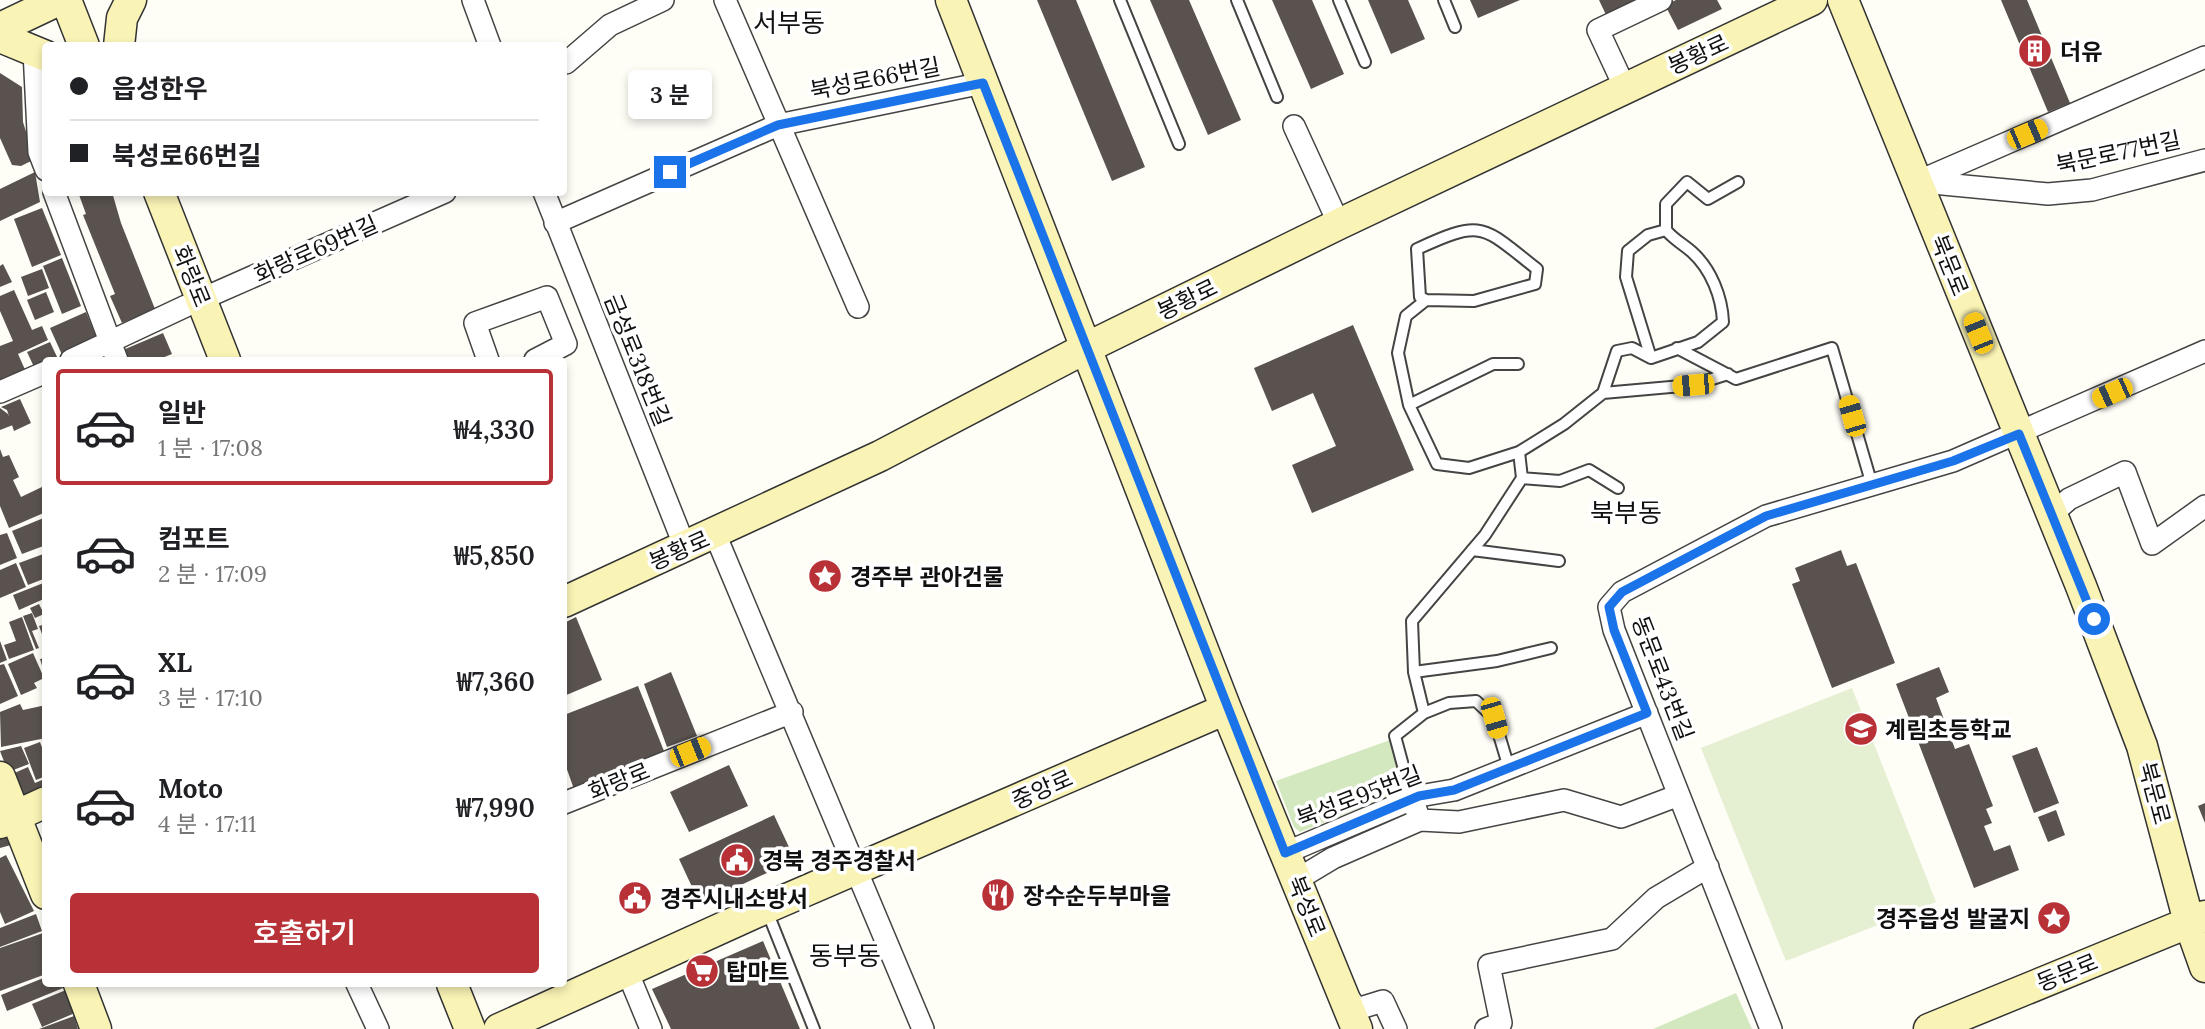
<!DOCTYPE html>
<html lang="ko">
<meta charset="utf-8">
<style>
:root{--surface:#fff;--page:#f6f6f6;--text:#202124;--muted:#757577;--line:#e0e0e0;--accent:#b83136}
body{margin:0;font-family:Lora,"Noto Sans KR",serif;background:var(--page);color:var(--text);height:100vh;display:flex;flex-direction:column;font-size:26px;white-space:nowrap}
*{box-sizing:border-box;margin:0}
p{font-size:23px;color:var(--muted)}
.icon{flex:none;width:38px;height:38px;fill:none;stroke:currentColor;stroke-width:2;stroke-linecap:round;stroke-linejoin:round}
.map{position:relative;flex:1;overflow:hidden}
.drawer{position:absolute;left:42px;top:357px;width:525px;height:630px;display:flex;flex-direction:column;background:var(--surface);border-radius:7px;box-shadow:0 4px 10px #0003}
.drawer>*{flex:none}
.banner{position:absolute;left:42px;top:42px;width:525px;height:154px;border-radius:7px;box-shadow:0 4px 10px #0003;display:grid;align-content:center;height:154px;padding:0 28px;background:var(--surface)}
.end{position:absolute;width:32px;height:32px;margin:-16px;border:9px solid #1a73e8;background:#fff;box-shadow:0 0 0 4px #fff}
.from{border-radius:50%}
.bubble{position:absolute;height:49px;border-radius:7px;background:var(--surface);box-shadow:0 4px 10px #0003;font-size:23px;font-weight:600;line-height:49px;text-align:center}
.car{position:absolute;width:21px;height:42px;margin:-21px -10px;border-radius:9px;box-shadow:0 0 5px 2px #0007;background:linear-gradient(#f5c518 24%,#345 0 40%,#f5c518 0 76%,#345 0 86%,#f5c518 0)}
.banner b{display:flex;align-items:center;gap:24px;height:66px;font-size:26px}
.banner b+b{border-top:2px solid var(--line)}
.banner i{width:18px;height:18px;background:var(--text)}
ul{padding:12px 0 0;list-style:none}
li{display:flex;align-items:center;gap:21px;height:116px;margin:0 14px 10px;padding:0 14px;border:4px solid transparent;border-radius:7px}
li div{flex:1}
li b{display:block;font-size:26px}
li em{font-style:normal;font-weight:600}
li.selected{border-color:var(--accent)}
li>.icon{width:63px;height:63px;stroke-width:1.5}
.primary-button{display:flex;gap:14px;margin-top:auto;padding:14px 28px}
.primary-button a{flex:1;height:80px;border-radius:7px;background:var(--accent);color:#fff;font-size:28px;font-weight:600;line-height:80px;text-align:center}
.map>svg:first-child{display:block}
.green{fill:#d4e8c0}
.pitch{fill:#e5efd1}
.building{fill:#59524e}
.lines{fill:none;stroke-linecap:round;stroke-linejoin:round}
.lane-casing{stroke:#444;stroke-width:14}
.street-casing{stroke:#444;stroke-width:24}
.secondary-casing{stroke:#333;stroke-width:33}
.lane{stroke:#fff;stroke-width:10}
.street{stroke:#fff;stroke-width:21}
.secondary{stroke:#f9f3b5;stroke-width:30}
.route{stroke:#1a73e8;stroke-width:9}
.labels{text-anchor:middle;dominant-baseline:central;stroke-width:7;stroke-linejoin:round;paint-order:stroke}
.poi-label{font-size:23px;font-weight:bold;fill:#111;stroke:#fff;text-anchor:start}
.street-label{font-size:23px;fill:#111;stroke:#fff}
.quarter-label{font-size:26px;fill:#111;stroke:#fff}
</style>
<div class="map">
<svg width="2205" height="1029" viewBox="0 0 2205 1029">
<rect width="100%" height="100%" fill="#fefdf6"/>
<path class="green" d="M1390,740L1402,785L1396,794L1300,832L1294,827L1276,781Z
M1736,993L1752,1029H1653Z"/>
<path class="pitch" d="M1852,688L1936,902L1786,961L1701,748Z"/>
<path class="building" d="M1037,0H1076L1145,167L1112,181Z
M1150,0H1189L1241,120L1208,135Z
M1272,0H1312L1344,74L1311,89Z
M1368,0H1408L1425,39L1391,54Z
M1470,0H1520L1478,18Z
M1599,0H1647L1608,19Z
M1676,0H1717L1722,9L1678,30L1665,5Z
M2001,0H2027L2070,103L2048,112Z
M0,73L22,87L23,122L32,151L31,161L21,166L12,165L0,138Z
M35,172L40,202L0,221V189Z
M78,192H112L121,223L155,309L122,323L110,296L115,294L83,215L86,214Z
M42,208L61,255L32,267L14,219Z
M62,258L81,306L62,314L43,266Z
M3,264L12,282L0,287V266Z
M42,269L49,288L28,296L21,277Z
M14,290L32,330L42,326L48,340L18,354L27,374L0,386V346L13,341L0,311V296Z
M46,292L54,312L35,320L27,300Z
M86,312L98,341L63,357L50,328Z
M1353,325L1414,470L1312,513L1292,465L1336,446L1313,393L1272,411L1254,368Z
M163,333L172,354L157,360H128L123,350Z
M50,342L58,359L46,360V364L35,369L27,352Z
M20,399L31,423L14,431L7,410L1,407Z
M0,408L8,414L13,425L0,430Z
M0,449L3,457L9,455L19,477L13,480L21,497L44,486L46,489V512L9,528L0,506Z
M46,517V545L22,554L12,531Z
M7,533L17,558L0,565V535Z
M1841,550L1847,566L1856,563L1895,663L1832,688L1792,584L1800,581L1795,568Z
M46,553V578L28,585L19,563Z
M16,563L26,587L0,598V570Z
M46,582V598L19,610L13,595Z
M39,604L44,614L35,618L30,608Z
M32,613L38,629L32,631L39,648L36,649L23,616Z
M22,617L34,650L9,659L4,645L16,641L9,622Z
M576,617L602,680L564,696V623Z
M46,624V642H45L39,626Z
M0,641L7,660L0,663Z
M33,653L44,678L34,683L37,688L21,695L8,664Z
M46,658V675H45L40,659Z
M4,664L18,696L0,704V665Z
M1939,667L1949,692L1936,698L1955,749L1969,744L1993,806L1986,809L1992,823L1984,826L1994,851L2010,845L2019,870L1974,888L1896,684Z
M671,672L697,736L667,747L644,684Z
M638,686L666,756L575,792L564,761V715Z
M20,704L23,710L46,705V738L1,747L0,712Z
M40,742L46,758V776L36,780L24,748Z
M21,746L29,764L8,772L0,751Z
M2037,747L2059,803L2034,813L2012,756Z
M729,765L748,806L689,832L670,792Z
M28,767L35,783L42,780L46,791L23,802L10,775Z
M2205,803V823L2198,806Z
M2056,810L2065,835L2048,842L2038,817Z
M774,815L795,860L700,904L679,859Z
M6,833L11,845L0,848V836Z
M6,855L34,911L5,924L0,912V858Z
M36,914L42,931L0,947V928Z
M46,932V947L42,948L46,954V974L0,991V948Z
M763,941L800,1029H671L652,989Z
M46,977V984H67L68,986L7,1011L1,995Z
M66,990L75,1013L42,1027L32,1004Z
M74,1016L78,1029H39Z"/>
<g class="lines">
<g class="lane-casing">
<path id="lane" d="M1120,0L1179,144
M1237,0L1277,97
M1339,0L1365,62
M1444,0L1455,27
M1666,230V204L1687,182L1708,199L1738,182
M1677,348L1736,379L1832,348L1872,485
M1603,393L1693,385L1728,374
M1409,405L1493,364H1518
M1519,452L1564,424L1603,393L1617,351L1632,348L1651,358L1698,342L1723,322C1722,297 1711,269 1692,252C1683,244 1673,239 1666,230L1648,235L1628,251L1626,277L1651,358
M1522,478L1560,481L1589,470L1618,488
M1472,550L1559,561
M1414,672L1497,661L1551,648
M1424,713L1449,703L1476,701L1494,718L1509,768
M1412,799L1395,736L1424,713L1414,672L1412,621L1485,535L1522,478L1519,452L1469,468L1437,464L1409,405L1398,353L1406,316L1426,300L1474,301L1535,284L1537,269C1482,226 1484,218 1417,249L1420,297L1426,300
M767,911L814,1029"/>
</g>
<g class="street-casing">
<path id="street" d="M473,0L490,46
M725,0L858,307
M34,51L39,152L46,170
M566,63L610,25L663,0
M1625,88L1598,30L1661,0
M1294,126L1339,224
M1917,182L2205,57
M1922,182L2048,194L2092,190L2205,160
M54,192L117,360
M544,192L685,547
M555,223L778,125L983,83
M202,299L445,192
M71,360L186,306
M488,360L475,323L547,297L566,344L535,360
M0,392L46,372
M2052,514L2069,499L2125,472L2152,544L2205,506
M715,534L923,1029
M1412,799L1420,820L1459,822L1564,800L1621,817L1679,795
M564,803L792,712
M1285,853L1419,796L1454,790L1647,713
M1301,890L1303,876L1333,858L1420,820
M627,971L651,1029
M357,984L378,1029
M1344,992L1357,1009L1383,1001L1396,1029
M1486,1029L1501,1023L1489,965L1612,939L1656,898L1708,867
M1771,1029L1614,630L1609,607L1622,592L1766,516L1953,461L2205,351"/>
</g>
<g class="secondary-casing">
<path id="secondary" d="M66,0L84,46
M951,0L1226,709L1357,1029
M1843,0L2081,586L2142,746L2189,922L2205,967
M0,28L59,0
M0,37L46,56
M119,46L122,18L131,0
M159,192L225,360
M564,602L880,456L1088,347L1339,224L1812,0
M0,777L46,894
M0,823L46,802
M79,984L96,1029
M452,984L470,1029
M499,1029L766,908L1226,709
M1929,1029L2205,916"/>
</g>
<use href="#lane" class="lane"/>
<use href="#street" class="street"/>
<use href="#secondary" class="secondary"/>
</g>
<g class="lines">
<path class="route" d="M670,172L778,125L983,83L1285,853L1419,796L1454,790L1647,713L1614,630L1609,607L1622,592L1766,516L1953,461L2019,434L2094,619"/>
</g>
<defs>
<g id="building-disc" transform="scale(1.75)"><circle r="9.5" fill="#b83136" stroke="#fff"/><path d="M-4-6H4V6H1V3H-1V6H-4ZM-2.5-4.3h1.7v1.8h-1.7ZM.8-4.3h1.7v1.8H.8ZM-2.5-1h1.7V.8h-1.7ZM.8-1h1.7V.8H.8Z" fill="#fff"/></g>
<g id="sight-disc" transform="scale(1.75)"><circle r="9.5" fill="#b83136" stroke="#fff"/><path d="M0-6L1.8-2.2L6-1.7L2.9 1.2L3.7 5.4L0 3.3L-3.7 5.4L-2.9 1.2L-6-1.7L-1.8-2.2Z" fill="#fff"/></g>
<g id="school-disc" transform="scale(1.75)"><circle r="9.5" fill="#b83136" stroke="#fff"/><path d="M0-5L7-2L0 1L-7-2ZM-4 1L0 2.5L4 1V4Q0 6-4 4Z" fill="#fff"/></g>
<g id="civic-disc" transform="scale(1.75)"><circle r="9.5" fill="#b83136" stroke="#fff"/><path d="M-.6-6.5H3V-4.5H.6V-3L4-1V1h2V6H-6V1h2V-1L-.6-3ZM-1.2 2.5V6h2.4V2.5Z" fill="#fff"/></g>
<g id="restaurant-disc" transform="scale(1.75)"><circle r="9.5" fill="#b83136" stroke="#fff"/><path d="M-5-6h1v4h1v-4h1v4h1v-4h1v5L-1.5 .5V6h-2V.5L-5-1ZM5-6V6H3V1.5H1.5Q1.5-4 5-6Z" fill="#fff"/></g>
<g id="supermarket-disc" transform="scale(1.75)"><circle r="9.5" fill="#b83136" stroke="#fff"/><path d="M-6-5.5h2.5l.6 2H6L4.5 2H-2.5L-4.4-4H-6ZM-1.5 3.2a1.3 1.3 0 1 0 .1 0ZM3 3.2a1.3 1.3 0 1 0 .1 0Z" fill="#fff"/></g>
</defs>
<g fill-rule="evenodd">
<use href="#building-disc" x="2035" y="51"/>
<use href="#sight-disc" x="825" y="576"/>
<use href="#school-disc" x="1861" y="729"/>
<use href="#civic-disc" x="737" y="860"/>
<use href="#restaurant-disc" x="998" y="895"/>
<use href="#civic-disc" x="635" y="898"/>
<use href="#sight-disc" x="2054" y="918"/>
<use href="#supermarket-disc" x="702" y="971"/>
</g>
<g class="labels">
<g class="poi-label">
<text x="2060" y="51">더유</text>
<text x="850" y="576">경주부 관아건물</text>
<text x="1885" y="729">계림초등학교</text>
<text x="762" y="860">경북 경주경찰서</text>
<text x="1023" y="895">장수순두부마을</text>
<text x="660" y="898">경주시내소방서</text>
<text x="2030" y="918" text-anchor="end">경주읍성 발굴지</text>
<text x="726" y="971">탑마트</text>
</g>
<g class="street-label">
<text transform="translate(1698 54) rotate(-25)">봉황로</text>
<text transform="translate(875 78) rotate(-11)">북성로66번길</text>
<text transform="translate(2118 152) rotate(-12)">북문로77번길</text>
<text transform="translate(316 249) rotate(-24)">화랑로69번길</text>
<text transform="translate(1950 265) rotate(68)">북문로</text>
<text transform="translate(192 276) rotate(68)">화랑로</text>
<text transform="translate(1187 299) rotate(-26)">봉황로</text>
<text transform="translate(638 360) rotate(68)">금성로318번길</text>
<text transform="translate(679 550) rotate(-24)">봉황로</text>
<text transform="translate(1663 678) rotate(69)">동문로43번길</text>
<text transform="translate(619 781) rotate(-22)">화랑로</text>
<text transform="translate(1042 789) rotate(-24)">중앙로</text>
<text transform="translate(2155 793) rotate(75)">북문로</text>
<text transform="translate(1359 796) rotate(-21)">북성로95번길</text>
<text transform="translate(1307 906) rotate(68)">북성로</text>
<text transform="translate(2067 972) rotate(-22)">동문로</text>
</g>
<g class="quarter-label">
<text x="789" y="22">서부동</text>
<text x="1626" y="512">북부동</text>
<text x="845" y="955">동부동</text>
</g>
</g>
</svg>
<i class="end from" style="left:2094px;top:619px"></i>
<i class="end" style="left:670px;top:172px"></i>
<div class="bubble" style="left:628px;top:70px;width:84px">3 분</div>
<i class="car" style="left:2027px;top:134px;rotate:67deg"></i>
<i class="car" style="left:1978px;top:333px;rotate:338deg"></i>
<i class="car" style="left:1693px;top:385px;rotate:265deg"></i>
<i class="car" style="left:2112px;top:393px;rotate:246deg"></i>
<i class="car" style="left:1852px;top:416px;rotate:344deg"></i>
<i class="car" style="left:1494px;top:718px;rotate:164deg"></i>
<i class="car" style="left:690px;top:752px;rotate:68deg"></i>
<div class="banner">
<b><i class="from"></i>읍성한우</b>
<b><i></i>북성로66번길</b>
</div>
<section class="drawer">
<ul>
<li class="selected"><svg class="icon" aria-label="car" viewBox="0 0 24 24"><path d="M5 17H2v-5l4-1 3-4h7l3 4 3 1v5h-3M9 17h6M6 11h13"/><circle cx="7" cy="17" r="2"/><circle cx="17" cy="17" r="2"/></svg><div><b>일반</b><p>1 분 · 17:08</p></div><em>₩4,330</em></li>
<li><svg class="icon" aria-label="car" viewBox="0 0 24 24"><path d="M5 17H2v-5l4-1 3-4h7l3 4 3 1v5h-3M9 17h6M6 11h13"/><circle cx="7" cy="17" r="2"/><circle cx="17" cy="17" r="2"/></svg><div><b>컴포트</b><p>2 분 · 17:09</p></div><em>₩5,850</em></li>
<li><svg class="icon" aria-label="car" viewBox="0 0 24 24"><path d="M5 17H2v-5l4-1 3-4h7l3 4 3 1v5h-3M9 17h6M6 11h13"/><circle cx="7" cy="17" r="2"/><circle cx="17" cy="17" r="2"/></svg><div><b>XL</b><p>3 분 · 17:10</p></div><em>₩7,360</em></li>
<li><svg class="icon" aria-label="car" viewBox="0 0 24 24"><path d="M5 17H2v-5l4-1 3-4h7l3 4 3 1v5h-3M9 17h6M6 11h13"/><circle cx="7" cy="17" r="2"/><circle cx="17" cy="17" r="2"/></svg><div><b>Moto</b><p>4 분 · 17:11</p></div><em>₩7,990</em></li>
</ul>
<div class="primary-button"><a>호출하기</a></div>
</section>
</div>
